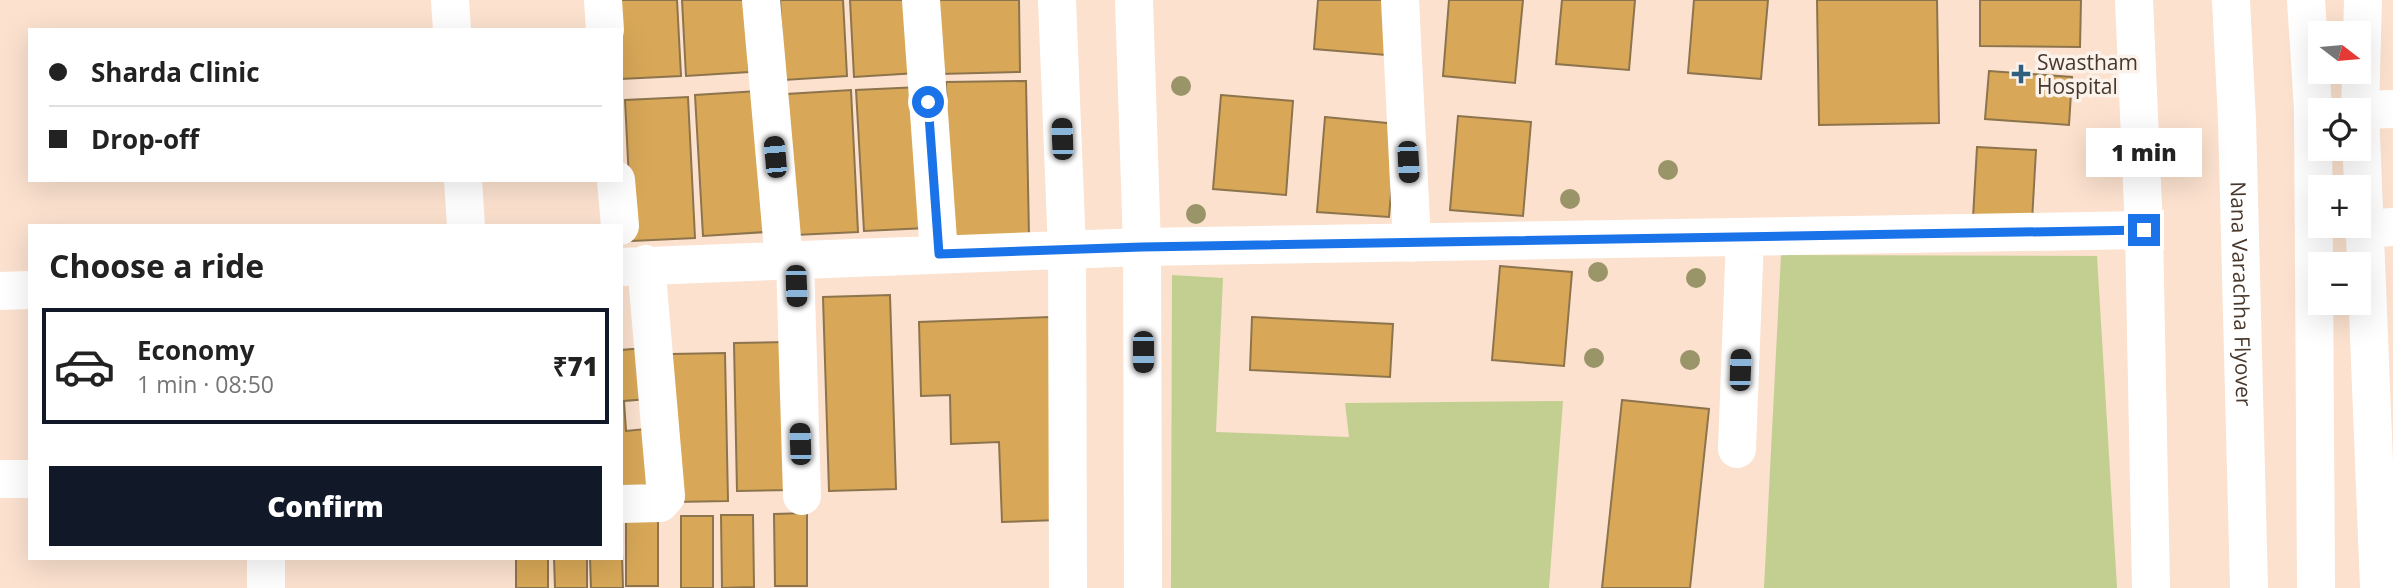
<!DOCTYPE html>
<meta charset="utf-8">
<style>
:root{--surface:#fff;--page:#f6f6f6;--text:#222;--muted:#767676;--line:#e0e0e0;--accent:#111827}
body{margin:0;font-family:"Open Sans",sans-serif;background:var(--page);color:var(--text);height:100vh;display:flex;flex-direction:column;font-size:26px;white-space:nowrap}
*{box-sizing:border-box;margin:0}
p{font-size:23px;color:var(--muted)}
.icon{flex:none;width:38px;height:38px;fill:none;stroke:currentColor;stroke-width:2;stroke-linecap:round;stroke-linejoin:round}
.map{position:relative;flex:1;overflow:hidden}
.sheet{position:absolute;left:28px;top:224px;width:595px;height:336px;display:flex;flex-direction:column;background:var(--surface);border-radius:0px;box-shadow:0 7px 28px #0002}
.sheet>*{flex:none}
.guide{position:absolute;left:28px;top:28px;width:595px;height:154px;border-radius:0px;box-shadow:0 7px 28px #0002;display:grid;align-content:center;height:154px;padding:0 21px;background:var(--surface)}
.needle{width:46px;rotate:106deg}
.fabs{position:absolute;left:2308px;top:21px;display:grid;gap:14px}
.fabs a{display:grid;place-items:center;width:63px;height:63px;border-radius:0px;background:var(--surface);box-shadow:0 7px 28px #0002;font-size:35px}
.end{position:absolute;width:32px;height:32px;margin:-16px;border:9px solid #1a73e8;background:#fff;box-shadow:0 0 0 4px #fff}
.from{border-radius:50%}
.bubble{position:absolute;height:49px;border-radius:0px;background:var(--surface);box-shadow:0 7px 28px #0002;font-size:23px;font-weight:800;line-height:49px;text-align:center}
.car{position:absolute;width:21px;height:42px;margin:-21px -10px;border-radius:9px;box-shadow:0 0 5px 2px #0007;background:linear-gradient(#222 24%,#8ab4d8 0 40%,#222 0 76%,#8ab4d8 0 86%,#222 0)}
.guide b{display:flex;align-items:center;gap:24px;height:66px;font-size:26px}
.guide b+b{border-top:2px solid var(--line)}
.guide i{width:18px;height:18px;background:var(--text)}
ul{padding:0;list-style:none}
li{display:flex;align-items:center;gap:21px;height:116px;margin:0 14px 10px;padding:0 7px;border:4px solid transparent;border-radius:0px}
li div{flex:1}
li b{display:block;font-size:26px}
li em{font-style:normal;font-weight:800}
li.selected{border-color:var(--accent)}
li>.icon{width:63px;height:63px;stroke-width:1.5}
h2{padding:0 21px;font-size:32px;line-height:84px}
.cta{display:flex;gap:14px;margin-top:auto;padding:14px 21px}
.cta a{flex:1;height:80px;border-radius:0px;background:var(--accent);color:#fff;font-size:28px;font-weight:800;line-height:80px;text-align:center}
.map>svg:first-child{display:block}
.green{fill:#c2cf91}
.building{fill:#d8a858;stroke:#8d744c;stroke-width:2}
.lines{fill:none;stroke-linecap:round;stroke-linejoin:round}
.minor{stroke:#fff;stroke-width:38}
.major{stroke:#fff;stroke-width:38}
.tree{fill:#9a9469}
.route{stroke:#1a73e8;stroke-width:9}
.poi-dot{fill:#30607e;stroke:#fbf2ec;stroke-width:2.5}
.labels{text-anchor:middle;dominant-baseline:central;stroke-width:7;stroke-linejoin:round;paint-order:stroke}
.poi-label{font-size:21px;fill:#48372a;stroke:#fbf2ec;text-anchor:start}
.street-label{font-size:21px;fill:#48372a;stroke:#fbf2ec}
</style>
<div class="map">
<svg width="2393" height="588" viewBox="0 0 2393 588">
<rect width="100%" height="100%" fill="#fbe1ce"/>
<path class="green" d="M1781,255L2097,256L2117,588H1764Z
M1172,275L1223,278L1216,432L1349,437L1345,403L1563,401L1549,588H1171Z"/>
<path class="building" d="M613,0H677L681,76L621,79V30Z
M682,0H745L749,72L686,76Z
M780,0H843L847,76L784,80Z
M850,0H914L917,73L854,77Z
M939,0H1019L1020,72L940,74Z
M1318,0H1391L1386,55L1314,49Z
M1449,0H1523L1515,83L1443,76Z
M1562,0H1635L1629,70L1556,64Z
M1694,0H1768L1761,79L1688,73Z
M1817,0H1937L1939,123L1819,125Z
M1980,0H2081L2080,47L1980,46Z
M1989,71L2072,77L2069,125L1985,119Z
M1026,81L1029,237L949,238L946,82Z
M920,87L927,228L864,231L856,90Z
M851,90L858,232L795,235L787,94Z
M758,91L766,232L703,236L695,95Z
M1221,95L1293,101L1286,195L1213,189Z
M688,97L695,238L632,241L625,100Z
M1458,116L1531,122L1523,216L1450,210Z
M1325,117L1397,124L1389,217L1317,212Z
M1977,147L2036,150L2032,221L1973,218Z
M1500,266L1572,272L1564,366L1492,360Z
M890,295L896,489L829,491L823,297Z
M1050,317L1058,520L1002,522L999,442L951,444L950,395L921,396L919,322Z
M1252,317L1393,324L1390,377L1250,370Z
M788,342L790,490L737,491L734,343Z
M644,348L648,399L624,401L626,431L645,429L649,486L621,488V350Z
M725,353L728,501L674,502L671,354Z
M1622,400L1709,409L1690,588H1602Z
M626,513H658V586H626Z
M807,513V586H775L774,514Z
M721,515H753L754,587L722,588Z
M681,516H713V588H681Z
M621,517L623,588H591L590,558H621Z
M516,558H548V588H516Z
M554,558H587V588H555Z"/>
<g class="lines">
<path class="minor" d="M450,0L452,30
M603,0L605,30
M761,0L784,261
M921,0L939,254
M1057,0L1067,250L1068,588
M1134,0L1142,247L1143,588
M1400,0L1412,243
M2360,110L2393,109
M463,180L466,226
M616,180L620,226
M2365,229L2393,227
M795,260L802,496
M621,267L1142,247L2144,230
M0,291L30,290
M1737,449L1745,237
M0,479H30
M621,504L660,503L666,496L646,264
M266,588V558"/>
<g class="major">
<path d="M2134,0L2144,230L2151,588"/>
<path id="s1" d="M2231,0L2237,120L2249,588"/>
<path d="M2306,0L2313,109L2316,588"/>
<path d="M2363,0L2360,110L2379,588"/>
</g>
</g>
<g class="tree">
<circle cx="1181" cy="86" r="10"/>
<circle cx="1668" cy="170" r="10"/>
<circle cx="1570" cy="199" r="10"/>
<circle cx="1196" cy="214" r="10"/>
<circle cx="1598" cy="272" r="10"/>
<circle cx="1696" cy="278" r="10"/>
<circle cx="1594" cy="358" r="10"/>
<circle cx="1690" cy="360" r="10"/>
</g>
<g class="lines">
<path class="route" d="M928,102L939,254L1142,247L2144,230"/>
</g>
<path class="poi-dot" d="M2017.5 63.5h7v7h7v7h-7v7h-7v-7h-7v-7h7z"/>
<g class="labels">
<g class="poi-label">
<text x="2037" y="62">Swastham<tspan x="2037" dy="24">Hospital</tspan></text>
</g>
<g class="street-label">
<text stroke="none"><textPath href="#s1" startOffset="294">Nana Varachha Flyover</textPath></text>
</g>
</g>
</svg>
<div class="fabs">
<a><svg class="needle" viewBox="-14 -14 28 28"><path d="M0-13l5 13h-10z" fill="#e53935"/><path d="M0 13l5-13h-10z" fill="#767676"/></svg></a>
<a><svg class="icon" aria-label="locate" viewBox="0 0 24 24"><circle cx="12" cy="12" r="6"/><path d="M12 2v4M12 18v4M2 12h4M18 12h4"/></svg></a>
<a>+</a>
<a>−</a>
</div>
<i class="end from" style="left:928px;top:102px"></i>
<i class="end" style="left:2144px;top:230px"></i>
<div class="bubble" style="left:2086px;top:128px;width:116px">1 min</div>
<i class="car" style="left:1062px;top:139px;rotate:358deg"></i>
<i class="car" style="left:775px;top:157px;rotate:355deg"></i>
<i class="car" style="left:1408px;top:162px;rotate:177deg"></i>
<i class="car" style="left:796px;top:286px;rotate:178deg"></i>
<i class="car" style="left:1143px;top:352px;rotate:180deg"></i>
<i class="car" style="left:1740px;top:370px;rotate:2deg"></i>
<i class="car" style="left:800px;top:444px;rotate:358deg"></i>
<div class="guide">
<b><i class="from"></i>Sharda Clinic</b>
<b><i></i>Drop-off</b>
</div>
<section class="sheet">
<h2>Choose a ride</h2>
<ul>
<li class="selected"><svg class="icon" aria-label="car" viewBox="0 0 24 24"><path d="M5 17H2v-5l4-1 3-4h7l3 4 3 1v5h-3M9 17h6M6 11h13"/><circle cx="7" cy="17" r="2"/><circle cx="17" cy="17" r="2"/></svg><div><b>Economy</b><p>1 min · 08:50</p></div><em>₹71</em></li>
</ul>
<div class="cta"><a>Confirm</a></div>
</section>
</div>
